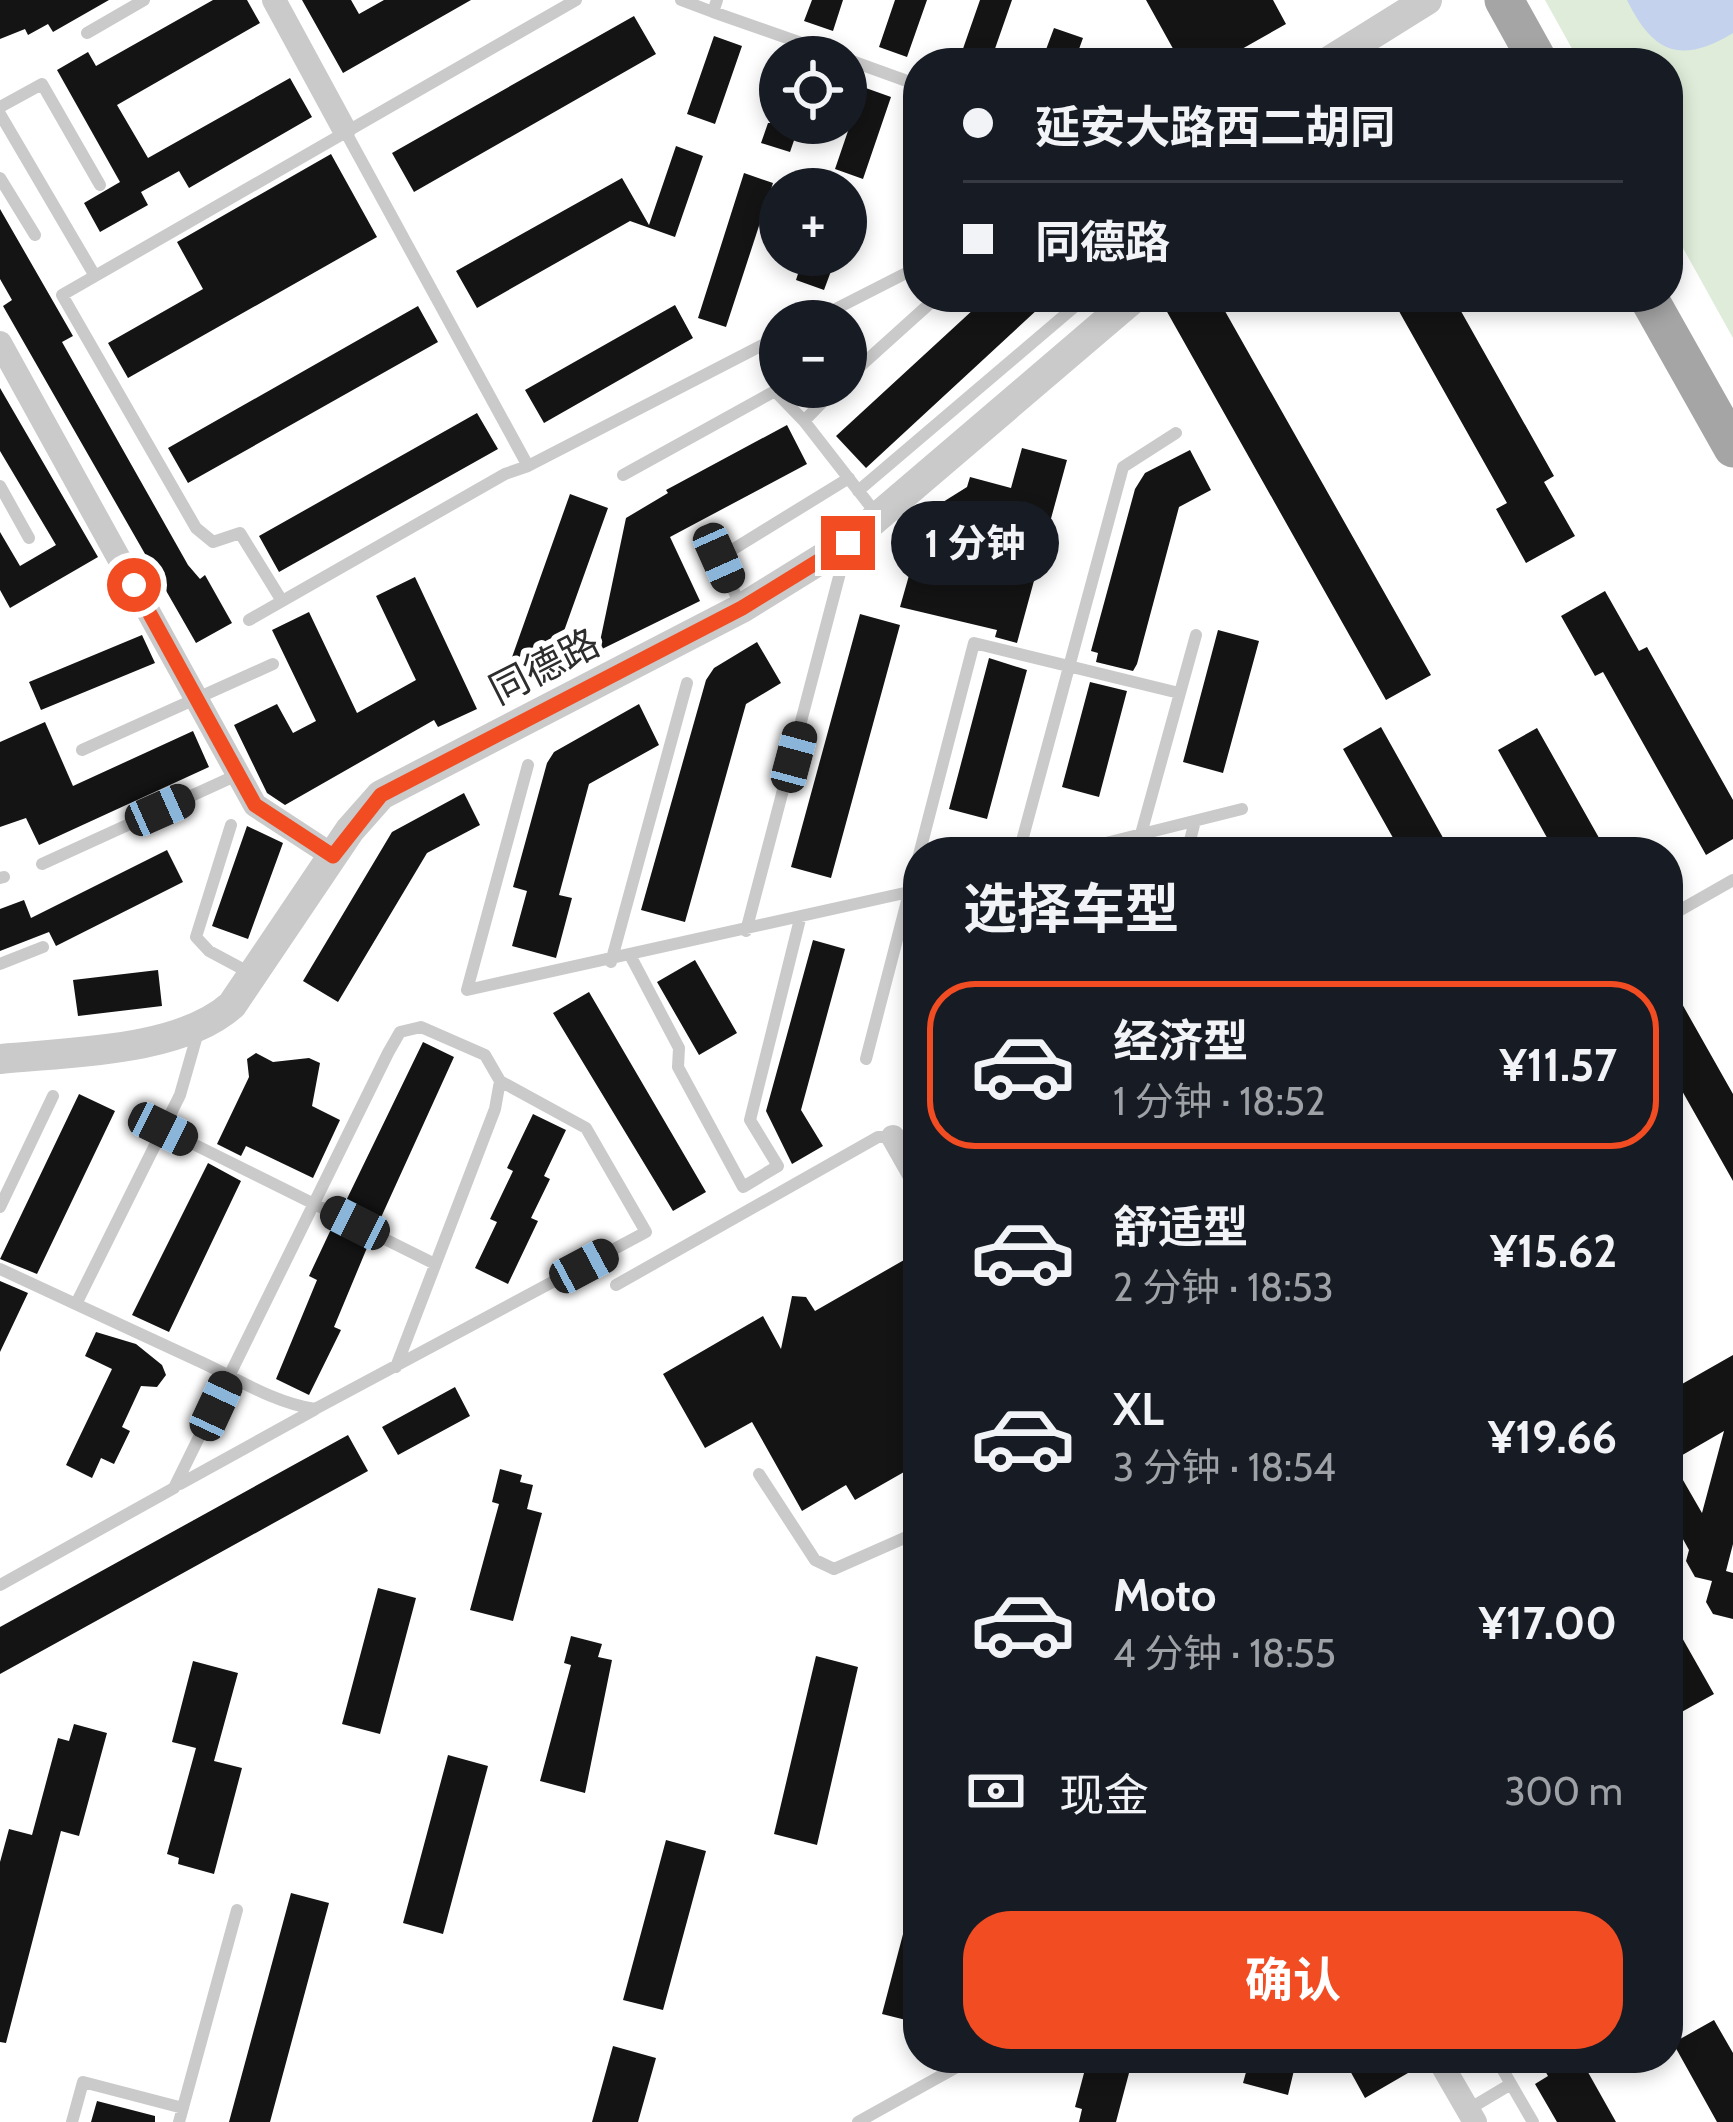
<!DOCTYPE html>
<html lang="zh">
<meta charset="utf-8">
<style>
:root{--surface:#171b24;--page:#242831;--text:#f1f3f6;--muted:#9ea1a6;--line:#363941;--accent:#f14c22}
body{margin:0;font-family:Cabin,"Noto Sans SC",sans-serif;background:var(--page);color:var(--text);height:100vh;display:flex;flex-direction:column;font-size:45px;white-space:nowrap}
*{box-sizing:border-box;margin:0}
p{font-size:39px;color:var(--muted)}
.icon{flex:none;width:66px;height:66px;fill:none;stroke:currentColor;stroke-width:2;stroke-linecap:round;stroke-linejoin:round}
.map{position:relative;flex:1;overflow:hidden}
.drawer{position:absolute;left:903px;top:837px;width:780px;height:1236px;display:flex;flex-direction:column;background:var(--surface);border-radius:48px;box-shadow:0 6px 18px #0003}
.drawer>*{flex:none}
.top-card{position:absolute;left:903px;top:48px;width:780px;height:264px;border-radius:48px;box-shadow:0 6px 18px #0003;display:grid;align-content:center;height:264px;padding:0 60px;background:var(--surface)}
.fabs{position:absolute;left:759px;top:36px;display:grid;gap:24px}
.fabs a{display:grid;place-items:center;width:108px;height:108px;border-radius:50%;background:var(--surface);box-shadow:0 6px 18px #0003;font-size:60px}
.end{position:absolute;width:54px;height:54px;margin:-27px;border:15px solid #f14c22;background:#fff;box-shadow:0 0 0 6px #fff}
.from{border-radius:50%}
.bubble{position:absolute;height:84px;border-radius:42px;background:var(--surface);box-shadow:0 6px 18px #0003;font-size:39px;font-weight:700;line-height:84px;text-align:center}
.car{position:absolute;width:36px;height:72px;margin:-36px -18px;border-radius:15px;box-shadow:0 0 9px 3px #0007;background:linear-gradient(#222 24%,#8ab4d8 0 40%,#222 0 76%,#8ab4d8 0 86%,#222 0)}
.top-card b{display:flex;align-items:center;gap:42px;height:114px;font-size:45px}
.top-card b+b{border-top:3px solid var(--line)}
.top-card i{width:30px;height:30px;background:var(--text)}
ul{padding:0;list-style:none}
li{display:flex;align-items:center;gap:36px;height:168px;margin:0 24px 18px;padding:0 36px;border:6px solid transparent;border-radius:48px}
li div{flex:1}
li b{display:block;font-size:45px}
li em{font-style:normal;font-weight:700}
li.selected{border-color:var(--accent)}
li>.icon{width:108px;height:108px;stroke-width:1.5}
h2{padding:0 60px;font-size:54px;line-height:144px}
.pay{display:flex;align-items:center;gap:30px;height:132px;padding:0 60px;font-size:45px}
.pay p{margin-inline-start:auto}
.cta{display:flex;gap:24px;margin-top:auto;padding:24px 60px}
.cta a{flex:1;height:138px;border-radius:48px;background:var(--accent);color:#fff;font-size:48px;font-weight:700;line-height:138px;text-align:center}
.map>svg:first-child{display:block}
.green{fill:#deecd9}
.water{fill:#c4d2ed}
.building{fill:#141414;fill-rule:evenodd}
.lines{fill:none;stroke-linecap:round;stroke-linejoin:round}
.service{stroke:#cacaca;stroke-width:12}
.minor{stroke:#cacaca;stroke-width:24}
.tertiary{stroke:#cacaca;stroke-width:30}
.primary{stroke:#a5a5a5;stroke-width:39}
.route{stroke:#f14c22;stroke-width:15}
.labels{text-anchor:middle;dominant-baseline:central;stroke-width:12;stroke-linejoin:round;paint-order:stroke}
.street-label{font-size:39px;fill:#2d2d2d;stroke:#fff}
</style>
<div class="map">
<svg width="1733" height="2122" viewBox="0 0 1733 2122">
<rect width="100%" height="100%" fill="#fff"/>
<path class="green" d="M1545,0H1733V338L1668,221V63H1580Z"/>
<path class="water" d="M1627,0H1733V33C1679,66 1652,51 1627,0Z"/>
<path class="building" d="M0,0H109L53,32L48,24L28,35L25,29L0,39Z
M213,0H247L260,23L117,105L148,158L290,78L312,117L189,188L179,171L141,192L148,205L100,232L84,203L120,182L57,70L88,52L96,66Z
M302,0H351L359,14L384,0H471L343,73Z
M812,0H843L833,31L804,21Z
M895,0H927L907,57L879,47Z
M980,0H1012L990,63H958Z
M1146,0H1273L1286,24L1217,63H1181Z
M634,16L656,54L414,192L392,153Z
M1054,28L1083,38L1074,63H1041Z
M714,36L742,46L715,124L687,114Z
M863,87L891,97L863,179L835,169Z
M768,123H800L790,152L761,143Z
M676,146L703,156L675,237L630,221L477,308L456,271L622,178L649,225Z
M331,154L377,237L128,378L108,343L203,289L177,242Z
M744,173L773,183L726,327L698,318Z
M0,209L73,336L62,342L188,565L200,579L205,575L232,623L196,643L3,306L12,300L0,279Z
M804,255H837L824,290L796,280Z
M987,297H1051L866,468L836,436Z
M1188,297H1217L1431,675L1386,700L1166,310Z
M1391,297H1453L1554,476L1544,482L1575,536L1526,563L1496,509L1507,503Z
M675,305L693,338L544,423L525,390Z
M418,306L438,342L188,483L168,448Z
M0,388L98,557L10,608L0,590V532L20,566L56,545L0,451Z
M477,413L498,449L279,572L259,536Z
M787,425L807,464L670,537L700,601L598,651L626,518L668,493L666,490Z
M1022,448L1067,460L1017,643L995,637L997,630L900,607L927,512L967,487L970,477L1011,488Z
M1190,450L1211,490L1179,507L1137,664L1133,671L1096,662L1098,653L1091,651L1135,489L1145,473Z
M570,494L608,508L549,673L511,660Z
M415,577L477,709L438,727L434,720L285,805L267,793L234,725L277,704L293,733L316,721L272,630L309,612L357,713L416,680L376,596Z
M1605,591L1639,651L1647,647L1733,800V839L1706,855L1603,672L1595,676L1561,616Z
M860,614L900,625L831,878L791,867Z
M1218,630L1259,641L1223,773L1183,762Z
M142,635L155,663L41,710L29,682Z
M757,642L781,683L746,704L685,922L641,910L706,680L714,668Z
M989,658L1027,670L987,819L949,809Z
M1090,682L1127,691L1099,797L1062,787Z
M639,704L659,745L589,784L559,895L572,898L556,958L512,946L527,891L513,887L547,763L554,752Z
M45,722L73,786L193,731L209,767L39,845L26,818L0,827V742Z
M1381,727L1451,852H1401L1343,749Z
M1537,728L1607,852H1555L1498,750Z
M464,793L480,825L427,853L338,1002L303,981L392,832Z
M247,826L283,843L248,939L212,926Z
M167,850L183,882L56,946L49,932L0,951V909L24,900L31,918Z
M813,940L845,949L801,1110L823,1146L792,1164L766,1111Z
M695,960L737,1033L699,1055L657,982Z
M158,970L162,1006L78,1016L73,980Z
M1668,979L1733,1094V1181L1668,1066Z
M589,992L706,1192L673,1211L553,1013Z
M423,1042L454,1057L378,1224L343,1207Z
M256,1053L273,1062L309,1058L320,1063L312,1106L340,1120L313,1178L246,1146L241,1156L217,1144L249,1077L247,1059Z
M79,1094L115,1111L37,1274L0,1259Z
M533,1114L566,1130L544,1176L550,1179L531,1218L538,1221L508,1284L475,1268L497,1222L490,1219L513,1171L507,1168Z
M208,1163L241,1181L169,1332L132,1315Z
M333,1225L369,1243L334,1327L341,1330L309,1395L276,1379L317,1280L309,1276Z
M918,1252V1464L855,1500L846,1485L802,1511L752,1422L705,1448L663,1374L763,1316L781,1349L792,1296L806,1297L815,1311Z
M0,1281L28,1293L0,1352Z
M96,1332L136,1344L162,1365L166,1375L157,1387L141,1386L122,1427L130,1431L114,1464L101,1458L92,1478L66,1465L112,1369L85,1356Z
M1733,1355V1544L1726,1571L1733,1573V1619L1713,1614L1706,1602L1712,1581L1695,1577L1686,1561L1689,1550L1668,1512V1392ZM1724,1431L1702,1513L1672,1461Z
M455,1387L470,1416L398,1455L382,1427Z
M348,1435L368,1471L0,1674V1627Z
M500,1469L522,1475L520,1482L533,1485L527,1509L542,1513L513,1621L470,1610L499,1504L492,1502Z
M378,1588L416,1598L380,1734L342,1724Z
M1668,1613L1714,1694L1678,1714L1668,1697Z
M571,1636L602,1644L598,1657L612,1660L585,1793L540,1781L571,1665L564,1663Z
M816,1656L858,1667L817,1845L774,1834Z
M193,1661L238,1673L214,1761L242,1768L214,1874L178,1864L179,1858L167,1854L196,1748L172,1742Z
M74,1724L107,1733L79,1836L61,1831L6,2043L0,2042V1862L9,1829L32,1835L58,1738L69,1741Z
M448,1755L488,1766L443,1934L403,1923Z
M666,1840L706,1851L663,2010L623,2000Z
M291,1893L329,1903L270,2122H229Z
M912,1900L918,1901V2023L882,2014Z
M1714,2020L1733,2053V2122H1717L1673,2043Z
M613,2046L656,2058L638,2122H592Z
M1088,2058H1133L1116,2122H1079L1082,2109L1075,2107Z
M1250,2058H1297L1288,2095L1243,2083Z
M1343,2058H1399L1408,2073L1365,2098Z
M1551,2058H1580L1616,2122H1557L1535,2084L1548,2076L1541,2064Z
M97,2101L155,2116V2122H91Z"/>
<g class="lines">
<path class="service" d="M681,0L713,12L717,0
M713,12L841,57
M87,33L144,0
M846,59L918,85
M0,107L42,84L100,185
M0,114L95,276
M344,129L528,466L780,336
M0,178L35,235
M812,321L918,267
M846,379L937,297
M837,387L804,421L878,516
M623,475L775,391L804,421
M0,486L29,538
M858,491L1086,297
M282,601L240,533L213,542L196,528L62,295L576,0
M741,607L719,558L849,478
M249,620L505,474L528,466
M82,750L273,664
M528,765L467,990L918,890
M231,825L196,937L209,951L252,974
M1141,834L1196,635
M1019,852L1123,467L1176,433
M1070,852L1242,809
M1187,852L1195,821
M42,864L237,775
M0,878L4,877
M1668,917L1733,880
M746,931L846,550
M631,957L679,1048L678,1067L743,1187L778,1166L750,1120L800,919
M611,962L687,683
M0,964L43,947
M866,1059L974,643L1179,693
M163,1129L435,1264
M0,1207L53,1096
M0,1269C68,1300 135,1332 203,1363C239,1380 275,1403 315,1409L646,1232L586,1128L500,1081L485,1055L421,1027L400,1032L388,1053L174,1488L0,1585
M616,1285L878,1137H892
M76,1304L180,1095L198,1032
M396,1367L495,1109L500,1081
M759,1474L815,1560L834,1569L918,1532
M180,1484L314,1410
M918,1644V1643
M1496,2058L1533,2122
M1469,2109L1511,2084
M72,2122L83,2082L183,2108
M179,2122L237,1910
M858,2122L973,2058"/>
<path class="minor" d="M274,0L344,129
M0,343L255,805L333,856
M893,1137L918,1181
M1438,2058L1475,2122"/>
<path class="tertiary" d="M1326,63L1427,0
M0,1059C70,1052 179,1052 232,1005L350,830L381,795L742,608L847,543L1135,297"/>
<path class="primary" d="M1504,0L1539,63
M1648,297L1733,448"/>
</g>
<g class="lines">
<path class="route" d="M134,585L255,805L333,856L381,795L742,608L848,543"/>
</g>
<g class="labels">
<g class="street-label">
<text transform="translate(544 666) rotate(-27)">同德路</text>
</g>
</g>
</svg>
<div class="fabs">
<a><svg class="icon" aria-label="locate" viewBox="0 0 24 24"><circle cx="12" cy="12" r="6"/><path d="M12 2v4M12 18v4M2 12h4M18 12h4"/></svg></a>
<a>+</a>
<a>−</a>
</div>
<i class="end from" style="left:134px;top:585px"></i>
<i class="end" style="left:848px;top:543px"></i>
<div class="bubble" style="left:891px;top:501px;width:168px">1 分钟</div>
<i class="car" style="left:719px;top:558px;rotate:156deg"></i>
<i class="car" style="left:794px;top:757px;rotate:15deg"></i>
<i class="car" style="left:160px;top:810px;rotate:66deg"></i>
<i class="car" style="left:163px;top:1129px;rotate:116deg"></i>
<i class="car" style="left:355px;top:1223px;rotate:297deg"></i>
<i class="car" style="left:584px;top:1266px;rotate:62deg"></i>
<i class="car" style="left:216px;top:1406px;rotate:25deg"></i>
<div class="top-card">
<b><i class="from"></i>延安大路西二胡同</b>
<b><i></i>同德路</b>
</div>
<section class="drawer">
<h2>选择车型</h2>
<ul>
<li class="selected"><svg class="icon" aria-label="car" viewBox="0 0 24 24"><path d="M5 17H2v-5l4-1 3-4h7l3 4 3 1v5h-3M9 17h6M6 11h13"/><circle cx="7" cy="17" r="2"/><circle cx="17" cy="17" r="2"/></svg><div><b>经济型</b><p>1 分钟 · 18:52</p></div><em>¥11.57</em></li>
<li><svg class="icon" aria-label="car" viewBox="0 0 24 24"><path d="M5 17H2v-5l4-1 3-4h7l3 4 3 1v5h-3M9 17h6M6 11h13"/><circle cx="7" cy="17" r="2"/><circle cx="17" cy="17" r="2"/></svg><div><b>舒适型</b><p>2 分钟 · 18:53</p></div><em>¥15.62</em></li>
<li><svg class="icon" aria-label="car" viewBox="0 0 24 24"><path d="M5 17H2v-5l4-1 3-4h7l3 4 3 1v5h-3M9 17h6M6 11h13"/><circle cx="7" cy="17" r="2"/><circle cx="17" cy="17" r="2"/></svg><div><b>XL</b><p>3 分钟 · 18:54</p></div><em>¥19.66</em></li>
<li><svg class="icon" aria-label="car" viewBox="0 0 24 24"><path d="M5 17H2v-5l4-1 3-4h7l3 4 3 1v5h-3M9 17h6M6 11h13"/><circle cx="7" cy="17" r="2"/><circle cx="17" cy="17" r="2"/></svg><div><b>Moto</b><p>4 分钟 · 18:55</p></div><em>¥17.00</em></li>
</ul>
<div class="pay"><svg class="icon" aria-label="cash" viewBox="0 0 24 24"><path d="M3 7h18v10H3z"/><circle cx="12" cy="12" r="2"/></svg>现金<p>300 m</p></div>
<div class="cta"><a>确认</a></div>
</section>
</div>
